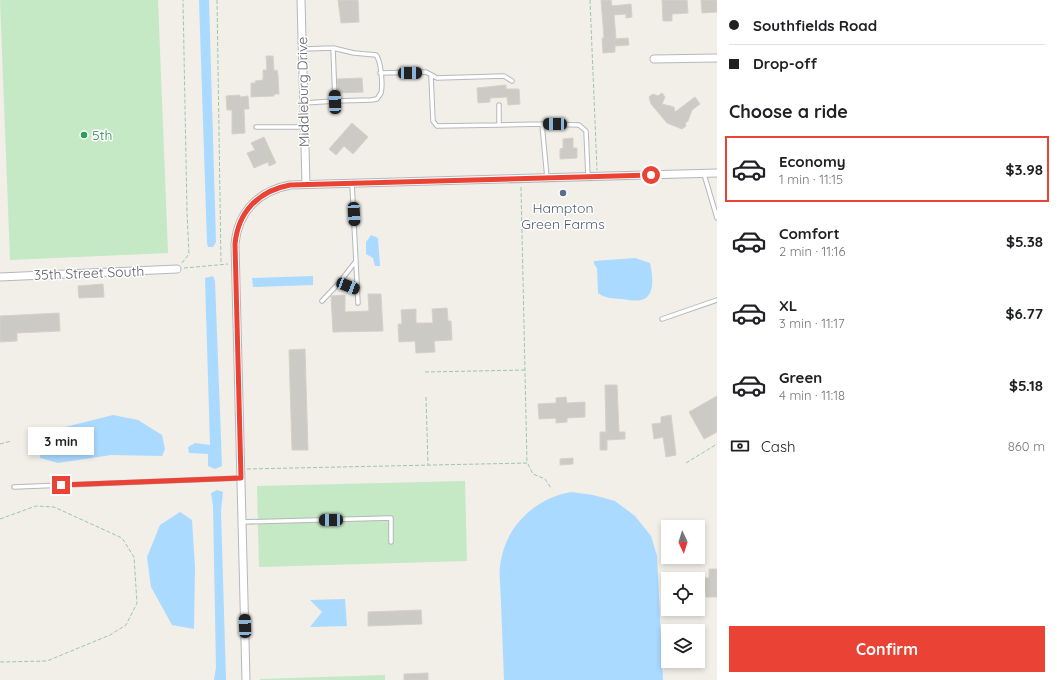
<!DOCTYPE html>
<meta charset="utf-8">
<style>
:root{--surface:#fff;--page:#f2f2f2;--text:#202124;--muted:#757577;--line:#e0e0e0;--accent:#ea4335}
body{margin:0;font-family:Quicksand,sans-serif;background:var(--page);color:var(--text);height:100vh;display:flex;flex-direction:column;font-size:15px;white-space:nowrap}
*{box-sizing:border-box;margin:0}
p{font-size:13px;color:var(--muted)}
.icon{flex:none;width:22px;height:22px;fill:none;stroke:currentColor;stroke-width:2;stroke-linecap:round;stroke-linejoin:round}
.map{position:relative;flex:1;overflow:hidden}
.panel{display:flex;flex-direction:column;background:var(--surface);width:340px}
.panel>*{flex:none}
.top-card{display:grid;align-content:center;height:88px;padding:0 12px;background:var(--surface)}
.needle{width:26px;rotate:176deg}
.buttons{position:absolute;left:661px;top:520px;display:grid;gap:8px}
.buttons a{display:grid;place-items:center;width:44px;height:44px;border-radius:0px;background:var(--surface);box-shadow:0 2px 6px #0003;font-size:20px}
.end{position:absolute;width:18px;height:18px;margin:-9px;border:5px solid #ea4335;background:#fff;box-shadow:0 0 0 2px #fff}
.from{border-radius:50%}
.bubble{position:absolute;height:28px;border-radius:0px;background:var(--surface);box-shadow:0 2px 6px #0003;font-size:13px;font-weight:700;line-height:28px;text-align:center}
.car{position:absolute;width:12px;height:24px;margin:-12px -6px;border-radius:5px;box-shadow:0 0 3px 1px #0007;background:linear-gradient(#222 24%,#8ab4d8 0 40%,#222 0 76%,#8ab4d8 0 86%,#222 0)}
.top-card b{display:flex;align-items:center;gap:14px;height:38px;font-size:15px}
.top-card b+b{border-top:1px solid var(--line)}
.top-card i{width:10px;height:10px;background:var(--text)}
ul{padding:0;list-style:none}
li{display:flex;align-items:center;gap:12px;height:66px;margin:0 8px 6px;padding:0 4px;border:2px solid transparent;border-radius:0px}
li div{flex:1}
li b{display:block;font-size:15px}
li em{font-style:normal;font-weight:700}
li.current{border-color:var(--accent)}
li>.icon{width:36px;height:36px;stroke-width:1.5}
h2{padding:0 12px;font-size:18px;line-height:48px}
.pay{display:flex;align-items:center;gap:10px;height:44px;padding:0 12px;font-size:15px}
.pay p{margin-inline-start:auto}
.action{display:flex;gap:8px;margin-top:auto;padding:8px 12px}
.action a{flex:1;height:46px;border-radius:0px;background:var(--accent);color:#fff;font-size:16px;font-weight:700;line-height:46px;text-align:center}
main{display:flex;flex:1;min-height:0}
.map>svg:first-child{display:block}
.green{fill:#c5e8c5}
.water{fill:#aadaff}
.building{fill:#cccac5;stroke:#d6d1c6}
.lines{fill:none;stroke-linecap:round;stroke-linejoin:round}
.lane-casing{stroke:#b5b8bc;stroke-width:5.5}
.street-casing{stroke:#b5b8bc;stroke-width:9}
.path{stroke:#9cc7a9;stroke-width:1;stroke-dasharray:4 2;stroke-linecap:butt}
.lane{stroke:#fff;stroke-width:3.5}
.street{stroke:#fff;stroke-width:7}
.route{stroke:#ea4335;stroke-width:5}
.leisure-dot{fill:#2e9e5b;stroke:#fff;stroke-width:1.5}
.service-dot{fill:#5c6f8a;stroke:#fff;stroke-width:1.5}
.labels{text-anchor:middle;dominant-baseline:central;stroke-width:3;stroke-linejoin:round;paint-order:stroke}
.street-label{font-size:14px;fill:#5f6368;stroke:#fff}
.leisure-label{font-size:14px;fill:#27864d;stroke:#fff;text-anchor:start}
.service-label{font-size:14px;fill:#4e5e75;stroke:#fff}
</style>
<main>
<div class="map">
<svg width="717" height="680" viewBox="0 0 717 680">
<rect width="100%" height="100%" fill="#f1efe8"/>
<path class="green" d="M0,0H158L168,253L10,260Z
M465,481L467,561L259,567L257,486Z
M385,675V680H260V679Z"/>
<path class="water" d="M199,0H209L216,242L213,247H208L207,243Z
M371,235L378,238L380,266H375L373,258L366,254V242Z
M635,258L650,263C652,273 656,293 644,299C638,302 629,300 622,299C613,298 606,299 598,293L597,268L594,264V261Z
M213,276L215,281L222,466L215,469L208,466V454L189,453L188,447L195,443L210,445L205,278Z
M313,276V285L253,287L252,278Z
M113,415L138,420L162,435L165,449L162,456L111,455L58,463L40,458L41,443L57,429Z
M217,490L223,492L221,511L226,680H214L216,667L213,506L211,493Z
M571,492L593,495L615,501L635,516L651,536L657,556L663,680H504C503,654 502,629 501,603C501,590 498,573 501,560C507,525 536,498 571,492Z
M180,512L192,520L195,567L194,629L172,625L151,587L147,557L160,525Z
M345,599L347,626L310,627L322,612L310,600Z"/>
<path class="building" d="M338,0H358L359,22L341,23Z
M601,0H611L612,6L631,4L632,17L626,18V14L614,15L616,39L628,38L629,45L615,46V52L603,53L602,38H604Z
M662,0H687L688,13L672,14V21H663Z
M701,0H717V12L702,13Z
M266,56H273L274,71L277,70L278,75L279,94H274V96L251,97V83H256L255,81L263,80V70H267Z
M362,78L363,92L338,93L337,79Z
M506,85V89H519L520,104L508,105L507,97L490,98V102L478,103L477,88Z
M662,93L665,97L662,104L674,107L675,112L695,97L700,104L692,110L688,121L685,123L686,126L682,129L667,123L651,104L649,97L653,94L658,96Z
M240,95V97L248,96L249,109H244L245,133L232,134V110H227L226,96Z
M352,123L368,137L353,154L344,146L336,155L329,149Z
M264,137L276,163L269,166L268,162L254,168L247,153L255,150L251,143Z
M573,138V148H577V158L560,159V149L563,148V139Z
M103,284L104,297L79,298L78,286Z
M368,294H381L383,331L333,332L331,296L345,295V312L369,311Z
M447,308L448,321H451L452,340L434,341L435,352L416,353L415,341L399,342L398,324H402L401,310L416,309V323H433L432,309Z
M59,313L60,331L17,333V341L0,342V316Z
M305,349L308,450H292L289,350Z
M605,385H617L619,432H625V439L607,440V450H600V432H606Z
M717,396V432L704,439L689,412Z
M566,397L567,403L585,402V417L567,418V422L556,423V418L539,419L538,404L556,403V398Z
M671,415L676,455L666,457L663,437L654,439L652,424L661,423V417Z
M573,458V464L560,465V459Z
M709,569H717V597H706L705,578H709Z
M421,610L422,624L368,626V612Z
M428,673V680H404V674Z"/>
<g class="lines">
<g class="lane-casing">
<path id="lane" d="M333,48L354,53L376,55C381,60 383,85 381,93C380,95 378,97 377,99L371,100L335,101
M303,49L333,48L335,101L304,103
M380,73L426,72L437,78L504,76L512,81
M431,76L433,121L437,126L499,125
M499,105V125L542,124
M256,127H304
M704,174L717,218
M547,178L542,124L579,125L586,131L588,177
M352,183L358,303
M339,283L357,290
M322,301L339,283L356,261
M662,319L717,300
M14,487L241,478
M242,522L391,518V542"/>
</g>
<g class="street-casing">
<path id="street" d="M301,0L306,184
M654,59L717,58
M0,277L177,269
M246,680L235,244C238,212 258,191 290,185L717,173"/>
</g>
<path class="path" d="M217,0L221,264
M590,0L597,170
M182,263L189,254L187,213L183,0
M184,268L228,264
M425,372L526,370
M426,397L428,465
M0,444L11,441
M686,463L717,444
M528,464L533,474L545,479L551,488
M247,469L527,463L521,187
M0,519L36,506L54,507L122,538L134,557L137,603L126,625L110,635L47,661L0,662"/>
<use href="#lane" class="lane"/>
<use href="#street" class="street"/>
</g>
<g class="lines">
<path class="route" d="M61,485L241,478L235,244C238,212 258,191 290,185L651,175"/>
</g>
<circle class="leisure-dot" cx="84" cy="135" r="4"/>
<circle class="service-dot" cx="563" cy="193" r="4"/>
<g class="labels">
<g class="street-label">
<text transform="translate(303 92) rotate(-91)">Middleburg Drive</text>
<text transform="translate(89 273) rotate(-2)">35th Street South</text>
</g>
<g class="leisure-label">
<text x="92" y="135">5th</text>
</g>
<g class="service-label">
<text x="563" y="208">Hampton<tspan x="563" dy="16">Green Farms</tspan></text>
</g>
</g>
</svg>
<div class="buttons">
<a><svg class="needle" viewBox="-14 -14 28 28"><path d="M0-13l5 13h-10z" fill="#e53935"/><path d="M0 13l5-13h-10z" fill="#757577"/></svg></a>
<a><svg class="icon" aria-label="locate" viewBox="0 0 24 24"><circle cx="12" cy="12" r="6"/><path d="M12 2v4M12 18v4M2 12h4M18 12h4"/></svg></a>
<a><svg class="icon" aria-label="layers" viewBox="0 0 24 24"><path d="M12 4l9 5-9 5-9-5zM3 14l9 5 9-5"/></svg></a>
</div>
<i class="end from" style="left:651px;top:175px"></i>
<i class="end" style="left:61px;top:485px"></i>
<div class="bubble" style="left:28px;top:427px;width:66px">3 min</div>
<i class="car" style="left:410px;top:73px;rotate:89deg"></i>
<i class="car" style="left:335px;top:102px;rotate:358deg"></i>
<i class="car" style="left:555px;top:124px;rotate:271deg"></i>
<i class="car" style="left:354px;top:214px;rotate:177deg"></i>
<i class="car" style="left:348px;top:286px;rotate:111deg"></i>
<i class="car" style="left:331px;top:520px;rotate:269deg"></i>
<i class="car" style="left:245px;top:626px;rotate:358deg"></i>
</div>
<section class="panel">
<div class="top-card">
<b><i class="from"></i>Southfields Road</b>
<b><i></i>Drop-off</b>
</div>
<h2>Choose a ride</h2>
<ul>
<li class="current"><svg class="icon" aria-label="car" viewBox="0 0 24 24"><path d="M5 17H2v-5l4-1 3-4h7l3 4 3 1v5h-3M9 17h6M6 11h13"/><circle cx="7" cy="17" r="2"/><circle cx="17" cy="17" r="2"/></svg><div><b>Economy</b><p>1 min · 11:15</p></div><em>$3.98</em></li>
<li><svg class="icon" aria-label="car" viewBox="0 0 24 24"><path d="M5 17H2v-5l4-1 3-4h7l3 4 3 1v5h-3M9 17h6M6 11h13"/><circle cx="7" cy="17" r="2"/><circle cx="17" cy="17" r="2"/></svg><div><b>Comfort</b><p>2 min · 11:16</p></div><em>$5.38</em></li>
<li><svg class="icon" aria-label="car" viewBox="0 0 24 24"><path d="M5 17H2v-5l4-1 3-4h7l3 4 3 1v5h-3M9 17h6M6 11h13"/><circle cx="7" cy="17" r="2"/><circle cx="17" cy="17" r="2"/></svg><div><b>XL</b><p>3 min · 11:17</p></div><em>$6.77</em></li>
<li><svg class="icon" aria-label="car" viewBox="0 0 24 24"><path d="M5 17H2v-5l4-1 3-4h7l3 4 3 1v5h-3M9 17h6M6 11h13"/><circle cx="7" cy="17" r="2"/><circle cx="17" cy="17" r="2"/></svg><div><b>Green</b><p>4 min · 11:18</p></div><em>$5.18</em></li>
</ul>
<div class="pay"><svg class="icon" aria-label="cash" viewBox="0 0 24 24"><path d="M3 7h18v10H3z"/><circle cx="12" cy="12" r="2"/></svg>Cash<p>860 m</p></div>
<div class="action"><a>Confirm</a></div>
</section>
</main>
